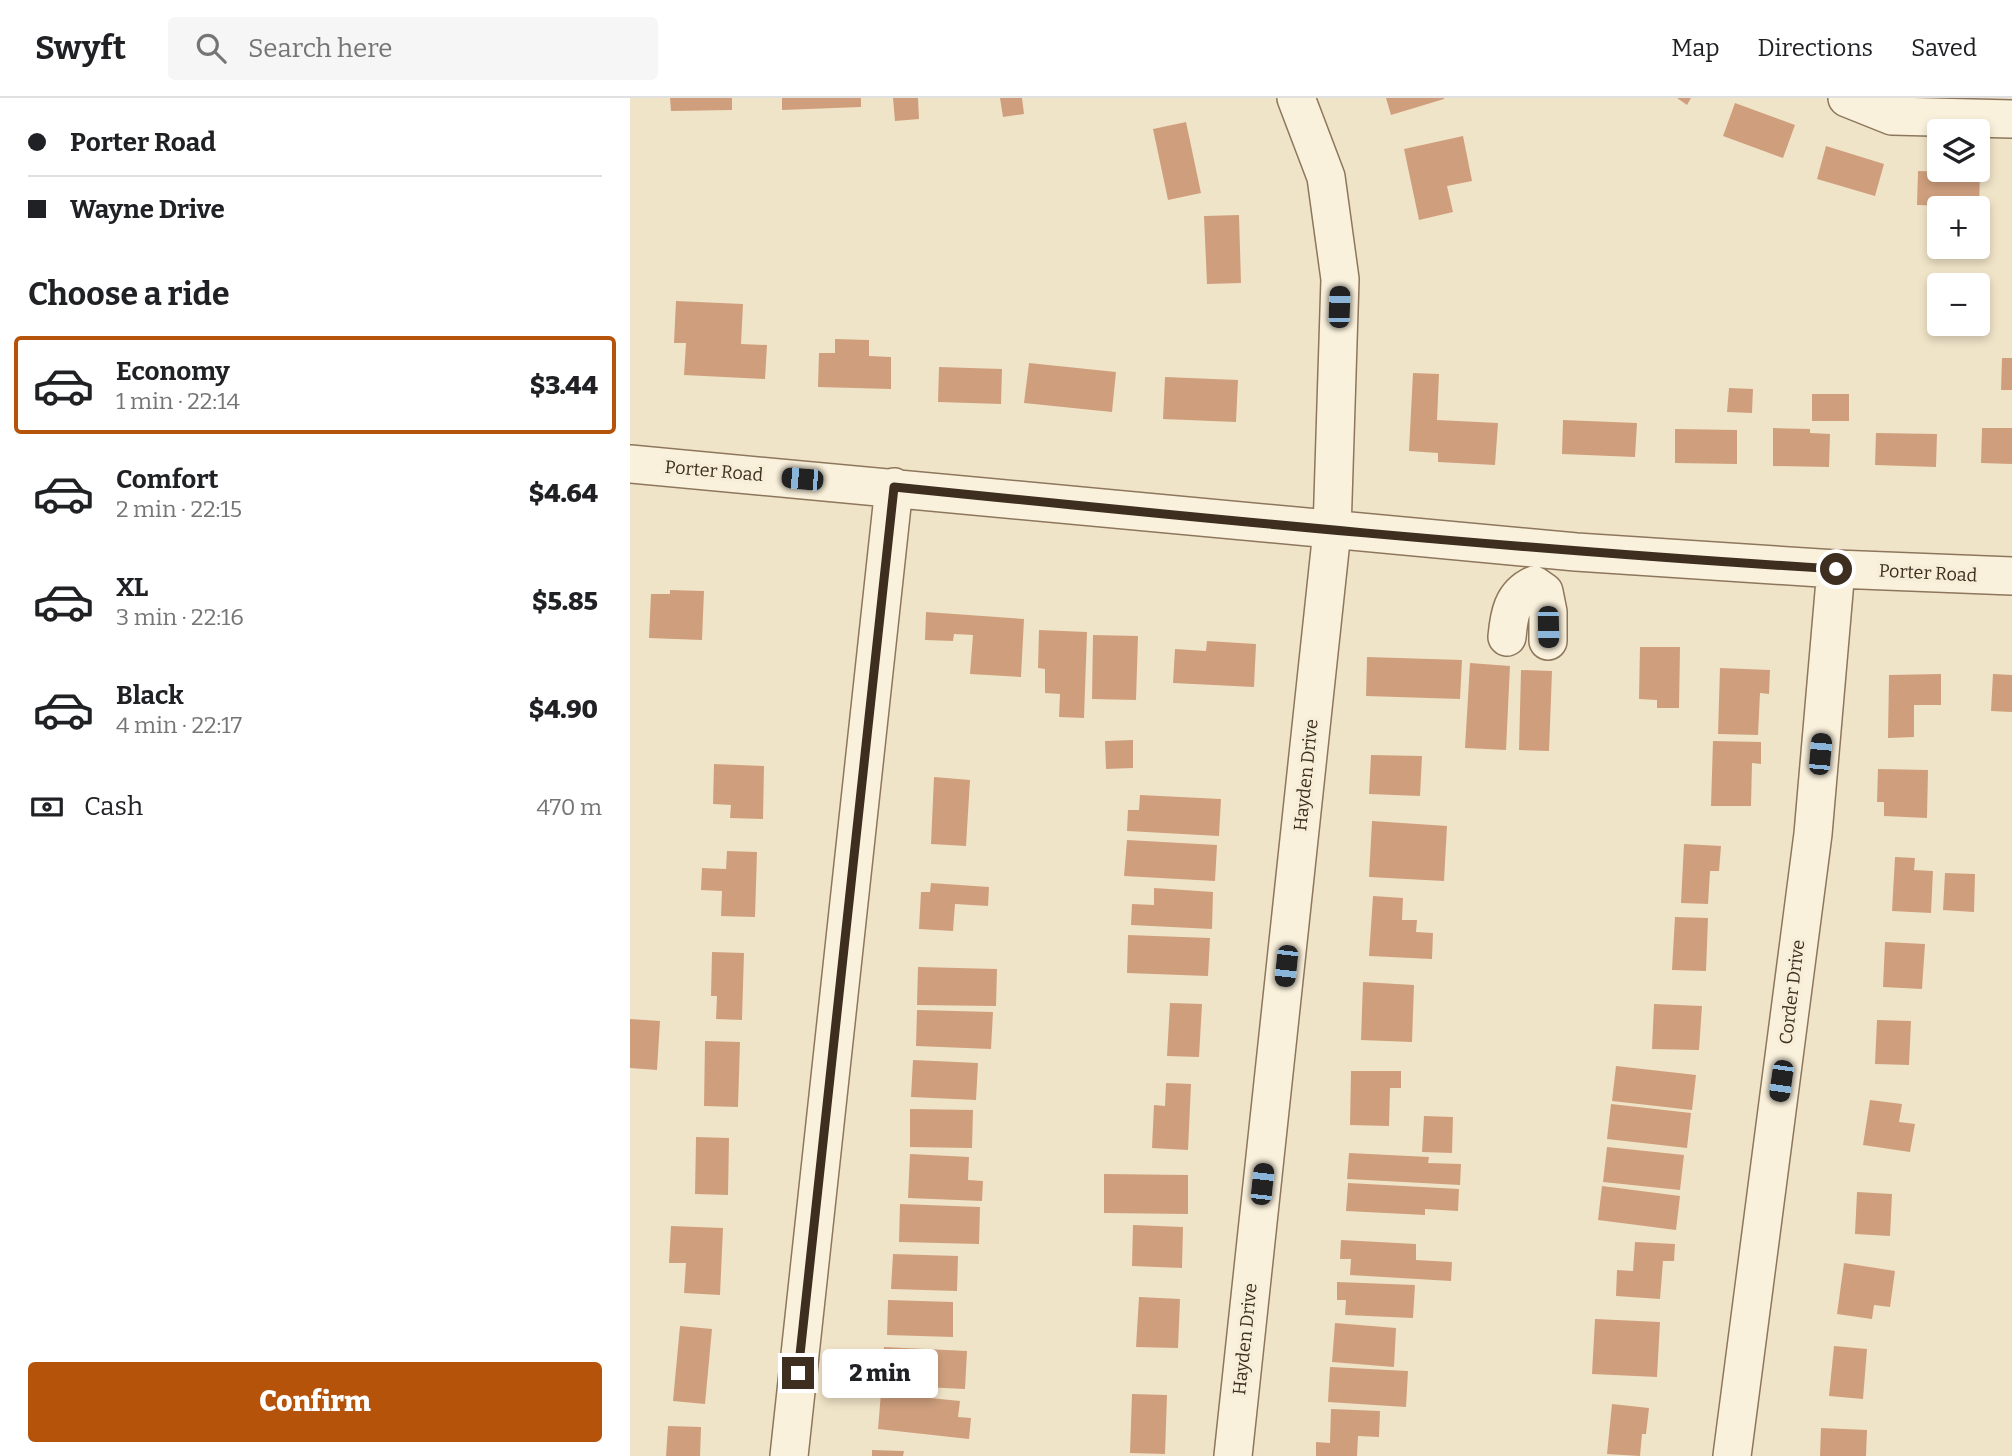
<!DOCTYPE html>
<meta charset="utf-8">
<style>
:root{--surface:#fff;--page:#f6f6f6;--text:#202124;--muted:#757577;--line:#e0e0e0;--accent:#b45309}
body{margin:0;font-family:Bitter,serif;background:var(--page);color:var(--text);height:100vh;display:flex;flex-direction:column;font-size:26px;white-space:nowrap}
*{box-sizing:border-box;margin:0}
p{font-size:23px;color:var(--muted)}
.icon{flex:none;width:38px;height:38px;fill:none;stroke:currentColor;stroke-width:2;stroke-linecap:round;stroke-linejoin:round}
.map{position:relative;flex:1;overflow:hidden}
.sheet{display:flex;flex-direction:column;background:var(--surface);width:630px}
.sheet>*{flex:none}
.hud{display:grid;align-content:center;height:154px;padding:0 28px;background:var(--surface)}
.buttons{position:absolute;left:1297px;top:21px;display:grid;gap:14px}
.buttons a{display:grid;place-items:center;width:63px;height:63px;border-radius:7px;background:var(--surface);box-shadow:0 4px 10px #0003;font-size:35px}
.end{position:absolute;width:32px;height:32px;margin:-16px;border:9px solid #3d2e20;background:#fff;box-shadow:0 0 0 4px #fff}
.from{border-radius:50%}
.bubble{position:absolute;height:49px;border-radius:7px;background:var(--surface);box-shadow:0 4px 10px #0003;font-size:23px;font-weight:800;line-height:49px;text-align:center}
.car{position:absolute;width:21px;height:42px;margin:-21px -10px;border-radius:9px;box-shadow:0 0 5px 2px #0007;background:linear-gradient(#222 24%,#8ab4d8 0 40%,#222 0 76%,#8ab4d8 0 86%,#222 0)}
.hud b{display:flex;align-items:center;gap:24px;height:66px;font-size:26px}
.hud b+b{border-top:2px solid var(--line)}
.hud i{width:18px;height:18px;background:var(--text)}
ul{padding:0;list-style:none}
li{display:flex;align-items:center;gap:21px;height:98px;margin:0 14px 10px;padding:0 14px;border:4px solid transparent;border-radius:7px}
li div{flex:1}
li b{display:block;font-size:26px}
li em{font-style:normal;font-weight:800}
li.current{border-color:var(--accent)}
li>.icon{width:63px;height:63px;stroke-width:1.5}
h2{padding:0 28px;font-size:32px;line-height:84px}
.pay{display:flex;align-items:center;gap:18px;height:77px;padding:0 28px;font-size:26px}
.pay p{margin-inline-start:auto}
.action{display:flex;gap:14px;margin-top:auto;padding:14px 28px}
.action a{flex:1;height:80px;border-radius:7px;background:var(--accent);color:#fff;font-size:28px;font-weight:800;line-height:80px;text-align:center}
header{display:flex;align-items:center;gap:42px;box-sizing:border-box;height:98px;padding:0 35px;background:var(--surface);border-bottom:2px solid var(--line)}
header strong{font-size:33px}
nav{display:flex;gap:38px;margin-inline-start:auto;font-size:24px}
.search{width:490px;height:63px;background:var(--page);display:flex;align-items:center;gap:18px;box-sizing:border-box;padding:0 24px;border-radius:7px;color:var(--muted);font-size:26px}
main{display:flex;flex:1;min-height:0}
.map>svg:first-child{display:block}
.building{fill:#cf9f7d}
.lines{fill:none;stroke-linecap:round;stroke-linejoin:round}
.minor-casing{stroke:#8d765c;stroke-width:40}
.minor{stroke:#faf1dc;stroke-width:37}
.route{stroke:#3d2e20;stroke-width:9}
.labels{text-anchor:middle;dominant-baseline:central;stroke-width:7;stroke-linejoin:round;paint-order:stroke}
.street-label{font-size:18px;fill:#3d2e20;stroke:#f7eed8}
</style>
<header>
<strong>Swyft</strong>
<div class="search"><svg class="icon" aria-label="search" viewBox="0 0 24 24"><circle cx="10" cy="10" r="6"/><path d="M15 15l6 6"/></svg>Search here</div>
<nav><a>Map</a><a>Directions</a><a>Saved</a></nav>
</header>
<main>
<section class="sheet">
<div class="hud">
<b><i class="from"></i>Porter Road</b>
<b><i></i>Wayne Drive</b>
</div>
<h2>Choose a ride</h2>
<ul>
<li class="current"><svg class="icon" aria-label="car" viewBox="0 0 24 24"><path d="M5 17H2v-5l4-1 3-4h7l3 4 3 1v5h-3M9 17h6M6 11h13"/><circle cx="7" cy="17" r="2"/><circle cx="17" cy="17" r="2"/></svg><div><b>Economy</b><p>1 min · 22:14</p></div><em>$3.44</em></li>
<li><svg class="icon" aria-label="car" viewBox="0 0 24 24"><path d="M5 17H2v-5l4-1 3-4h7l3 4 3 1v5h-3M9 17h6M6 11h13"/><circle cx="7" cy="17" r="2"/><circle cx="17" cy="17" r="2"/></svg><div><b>Comfort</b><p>2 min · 22:15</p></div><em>$4.64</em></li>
<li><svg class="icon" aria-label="car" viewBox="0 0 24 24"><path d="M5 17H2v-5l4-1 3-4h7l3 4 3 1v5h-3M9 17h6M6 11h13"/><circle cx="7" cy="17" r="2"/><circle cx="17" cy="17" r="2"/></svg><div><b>XL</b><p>3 min · 22:16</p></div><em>$5.85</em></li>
<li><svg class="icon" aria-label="car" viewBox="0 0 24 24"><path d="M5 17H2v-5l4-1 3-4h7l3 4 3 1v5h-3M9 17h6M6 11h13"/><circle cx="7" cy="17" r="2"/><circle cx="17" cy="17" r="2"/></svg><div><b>Black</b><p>4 min · 22:17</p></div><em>$4.90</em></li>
</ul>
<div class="pay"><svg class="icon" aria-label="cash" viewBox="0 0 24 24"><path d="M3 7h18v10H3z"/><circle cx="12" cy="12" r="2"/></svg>Cash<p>470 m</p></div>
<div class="action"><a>Confirm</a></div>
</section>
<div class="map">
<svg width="1382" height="1358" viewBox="0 0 1382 1358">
<rect width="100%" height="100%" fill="#f0e4c8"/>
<path class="building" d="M40,0H102V12L41,13Z
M152,0H231V9L152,12Z
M263,0H288L289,21L265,23Z
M370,0H392L394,16L373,19Z
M756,0H814V1L761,17Z
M1047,0H1061L1057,7Z
M1105,5L1165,27L1153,60L1093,38Z
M556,24L571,95L538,102L523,31Z
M833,38L842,83L817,88L823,114L789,122L774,51Z
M1196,48L1254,66L1245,98L1187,81Z
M1288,73L1350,75L1349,109L1287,107Z
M609,117L611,185L577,186L574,118Z
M46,203L113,206L111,246L137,247L135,281L54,277L56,245H44Z
M205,241L239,242V258L261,259V291L188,289L189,255H205Z
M1372,260H1382V292H1371Z
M399,265L486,274L482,314L394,305Z
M309,269L372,271L371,306L308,304Z
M783,275L809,276L807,322L868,325L865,367L808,364V355L779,353Z
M535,279L608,282L606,324L533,321Z
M1099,290L1123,291L1122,315L1097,314Z
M1182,296H1219V323H1182Z
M933,322L1007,325L1005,359L932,356Z
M1143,330L1180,331V335L1200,336L1199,369L1143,368Z
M1352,330H1382V366L1351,365Z
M1045,331L1107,332V366L1045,365Z
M1246,335L1307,336L1306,369L1245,367Z
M40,492L74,493L72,542L19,540L21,496H40Z
M296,514L394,521L391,579L340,576L343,537L324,536L323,543L295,542Z
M409,532L457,534L454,620L429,619L430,596L415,595V571L408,570Z
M463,537L508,538L506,602L462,601Z
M577,543L626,546L624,589L543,585L545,551L576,553Z
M1010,549H1050L1049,610H1027V602L1009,601Z
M737,559L832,562L830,601L736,598Z
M840,565L880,568L876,652L835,650Z
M1090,570L1140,572L1139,596L1130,595L1128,637L1088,636Z
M891,572L922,573L919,653L889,652Z
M1311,576V607H1284V639L1258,640L1259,577Z
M1363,576L1382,577V614L1361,613Z
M503,642V670L476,671L475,643Z
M1083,643L1131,644V666L1122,665L1121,708H1081Z
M741,657L792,658L790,698L739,696Z
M84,666L134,668L133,721L100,720L101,707L83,706Z
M1248,671L1298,672L1297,720L1254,718V704H1247Z
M304,679L340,682L336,748L301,746Z
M510,697L591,701L589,738L497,733L498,712H509Z
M742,723L817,728L814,783L739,779Z
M497,742L587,747L585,783L494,778Z
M1054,746L1091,748L1089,773H1080L1078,806L1051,805Z
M97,753L127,754L125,819L91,818L92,793L71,792L72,770L96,771Z
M1265,759L1285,760L1284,772L1303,773L1301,815L1262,813Z
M1315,775L1345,776L1344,814L1313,812Z
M301,785L359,789L358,808L325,806L323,833L289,831L291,794H300Z
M524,790L583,794L582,831L501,827L502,806L524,807Z
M743,798L773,800L772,822H787L786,834L803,835L802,861L739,858Z
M1045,819L1078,820L1076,873L1042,872Z
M498,837L580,840L578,878L497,875Z
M1255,844L1295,846L1292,891L1253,889Z
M82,854L114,855L112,922L86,921L87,898H81Z
M288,869L367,871L366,908L287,907Z
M733,884L784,887L782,944L731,942Z
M540,905L572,906L569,959L537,958Z
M1024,906L1072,908L1069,952L1022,951Z
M287,912L363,914L361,951L286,948Z
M0,921L30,923L27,972L0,970Z
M1247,922L1281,923L1279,967L1245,966Z
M75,943L110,944L108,1009L74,1008Z
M283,962L348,965L346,1002L281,999Z
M986,968L1066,977L1062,1012L982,1003Z
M721,973H771V990H760L759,1028L720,1027Z
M536,985L561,986L558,1052L522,1050L524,1007L535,1008Z
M1240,1002L1272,1006L1269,1024L1285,1026L1280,1054L1233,1047Z
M981,1006L1061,1015L1057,1050L977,1041Z
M280,1011L343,1012L342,1050L280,1049Z
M794,1018L823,1019L822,1055L792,1054Z
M66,1039L99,1040L98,1097L65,1096Z
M977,1049L1054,1057L1050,1092L973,1084Z
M719,1055L799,1059L798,1065L831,1066L830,1087L717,1081Z
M280,1056L339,1059L338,1082L353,1083L352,1103L278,1100Z
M474,1076L558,1077V1116L474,1115Z
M718,1085L829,1091L828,1113L795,1111V1117L716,1113Z
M972,1088L1050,1098L1046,1132L968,1122Z
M1227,1094L1262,1096L1260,1138L1225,1136Z
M270,1106L350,1109L349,1146L269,1144Z
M503,1127L553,1129L552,1170L502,1168Z
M41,1128L93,1130L90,1197L54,1195L56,1165H39Z
M711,1142L786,1146V1162L822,1164L821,1183L720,1177L721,1161H710Z
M1005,1144L1045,1146L1044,1163H1033L1030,1201L986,1198L987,1172L1003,1173Z
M263,1156L328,1158L327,1193L261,1191Z
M1214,1165L1265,1173L1260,1209L1244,1207L1242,1221L1207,1216Z
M707,1184L785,1187L783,1220L715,1217L716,1202H707Z
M509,1199L550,1201L548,1250L506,1249Z
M258,1202L323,1204V1239L257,1237Z
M965,1221L1030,1224L1027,1279L962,1276Z
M705,1225L766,1230L764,1269L702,1264Z
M50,1228L82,1231L75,1306L43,1303Z
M1204,1248L1237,1251L1233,1301L1199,1298Z
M254,1249L337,1253L335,1291L252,1287Z
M700,1269L778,1273L776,1309L698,1304Z
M251,1295L330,1303L328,1319L341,1320L339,1341L248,1331Z
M502,1296L537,1297L535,1356L500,1355Z
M982,1306L1019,1310L1016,1336H1012L1010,1358L977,1356Z
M701,1311L750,1313L749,1339L728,1338L727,1358H686V1344L700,1345Z
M38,1328L71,1329L70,1358H36Z
M1191,1330L1237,1332L1236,1358H1190Z
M242,1352L274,1353L273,1358H242Z"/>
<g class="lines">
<g class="minor-casing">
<path id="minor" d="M1217,0L1262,18L1382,21
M0,366L946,454L1206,471L1382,478
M877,539C879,517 882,497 904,487L914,494L918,514V543
M159,1358L264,389
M603,1358L702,433L710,181L696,79L666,0
M1102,1358L1183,736L1206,471"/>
</g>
<use href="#minor" class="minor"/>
</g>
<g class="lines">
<path class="route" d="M168,1275L264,389C578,421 891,452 1206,471"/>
</g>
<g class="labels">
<g class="street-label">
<text transform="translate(84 373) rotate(5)">Porter Road</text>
<text transform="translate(1298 475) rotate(3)">Porter Road</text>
<text transform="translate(676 677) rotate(-84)">Hayden Drive</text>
<text transform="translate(1162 894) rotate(-83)">Corder Drive</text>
<text transform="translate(615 1241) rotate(-84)">Hayden Drive</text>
</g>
</g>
</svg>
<div class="buttons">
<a><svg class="icon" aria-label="layers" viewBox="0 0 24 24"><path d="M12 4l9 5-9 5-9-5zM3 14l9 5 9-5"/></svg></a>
<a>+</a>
<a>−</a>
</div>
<i class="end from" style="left:1206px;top:471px"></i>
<i class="end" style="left:168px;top:1275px"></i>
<div class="bubble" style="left:192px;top:1251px;width:116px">2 min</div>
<i class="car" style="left:709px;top:209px;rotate:2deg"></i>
<i class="car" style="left:172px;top:381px;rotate:275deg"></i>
<i class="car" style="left:918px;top:529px;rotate:179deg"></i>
<i class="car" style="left:1190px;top:656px;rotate:5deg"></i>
<i class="car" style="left:656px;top:868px;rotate:186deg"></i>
<i class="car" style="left:1151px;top:983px;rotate:188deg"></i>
<i class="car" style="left:632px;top:1086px;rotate:6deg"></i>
</div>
</main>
